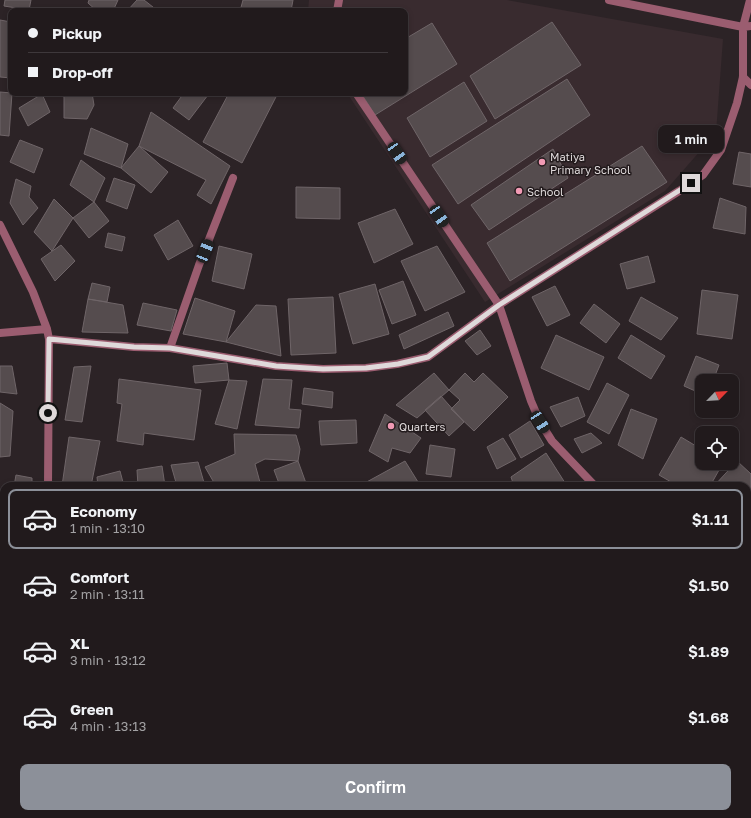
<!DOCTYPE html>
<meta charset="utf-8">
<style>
:root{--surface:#211a1c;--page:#2d2729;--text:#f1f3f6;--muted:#a2a1a3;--line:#3e383b;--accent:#8c9099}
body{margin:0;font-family:"Golos Text",sans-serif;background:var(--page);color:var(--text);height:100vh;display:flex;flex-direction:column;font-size:15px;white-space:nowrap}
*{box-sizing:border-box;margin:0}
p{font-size:13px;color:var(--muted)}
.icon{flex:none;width:22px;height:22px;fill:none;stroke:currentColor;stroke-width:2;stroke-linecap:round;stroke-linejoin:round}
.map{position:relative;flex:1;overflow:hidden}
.drawer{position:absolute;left:0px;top:482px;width:751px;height:336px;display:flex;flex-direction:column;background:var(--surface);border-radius:12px 12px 0 0;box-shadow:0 2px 6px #0003,0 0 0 1px var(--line)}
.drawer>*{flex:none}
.banner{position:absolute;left:8px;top:8px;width:400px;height:88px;border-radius:8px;box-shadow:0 2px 6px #0003,0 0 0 1px var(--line);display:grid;align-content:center;height:88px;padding:0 20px;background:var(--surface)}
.needle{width:26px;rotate:65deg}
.fabs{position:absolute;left:695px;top:374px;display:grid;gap:8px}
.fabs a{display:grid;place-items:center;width:44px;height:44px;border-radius:8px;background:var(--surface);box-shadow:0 2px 6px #0003,0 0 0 1px var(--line);font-size:20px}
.end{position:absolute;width:18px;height:18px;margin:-9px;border:5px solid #dfd9da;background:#111;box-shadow:0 0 0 2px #111}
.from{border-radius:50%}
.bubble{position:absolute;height:28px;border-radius:8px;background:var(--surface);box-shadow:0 2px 6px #0003,0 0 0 1px var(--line);font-size:13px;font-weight:600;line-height:28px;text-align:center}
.car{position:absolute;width:12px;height:24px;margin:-12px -6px;border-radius:5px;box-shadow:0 0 3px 1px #0007;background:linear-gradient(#222 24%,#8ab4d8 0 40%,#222 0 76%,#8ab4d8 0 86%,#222 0)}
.banner b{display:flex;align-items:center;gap:14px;height:38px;font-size:15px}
.banner b+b{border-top:1px solid var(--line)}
.banner i{width:10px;height:10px;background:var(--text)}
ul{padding:7px 0 0;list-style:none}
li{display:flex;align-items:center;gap:12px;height:60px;margin:0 8px 6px;padding:0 12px;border:2px solid transparent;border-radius:8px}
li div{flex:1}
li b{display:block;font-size:15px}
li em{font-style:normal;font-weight:600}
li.current{border-color:var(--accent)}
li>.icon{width:36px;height:36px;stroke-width:1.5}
.button{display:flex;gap:8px;margin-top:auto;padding:8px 20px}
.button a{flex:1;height:46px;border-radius:8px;background:var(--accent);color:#fff;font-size:16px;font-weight:600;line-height:46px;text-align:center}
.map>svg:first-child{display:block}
.built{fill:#392b2f}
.building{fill:#554c4e;stroke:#6f6568}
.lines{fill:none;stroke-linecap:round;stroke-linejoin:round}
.lane{stroke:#9b5d70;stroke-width:8}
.street{stroke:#9b5d70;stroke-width:8}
.route{stroke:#dfd9da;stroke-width:5}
.poi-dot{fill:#f19ab4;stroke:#221a1c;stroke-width:1.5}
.labels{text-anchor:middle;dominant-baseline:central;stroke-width:3;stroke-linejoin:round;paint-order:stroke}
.poi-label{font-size:11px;fill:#dfd9da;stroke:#221a1c;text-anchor:start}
</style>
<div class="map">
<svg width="751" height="818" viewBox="0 0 751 818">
<rect width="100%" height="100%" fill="#2c2326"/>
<path class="built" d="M309,0H507L723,39L716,133L665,191L485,302L347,93H405V11H308Z"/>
<path class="building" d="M5,0H31L29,10L4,6Z
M89,0H118L113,11H97L88,3Z
M137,0H144L158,11H127Z
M243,0H293L291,11H240Z
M0,20L11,22V78L0,77Z
M552,22L581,65L495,119L470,76Z
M432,23L457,64L375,115L361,93H405V39Z
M567,79L590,115L458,204L432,165Z
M464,82L487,121L430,157L407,118Z
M0,92L12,93L9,136L0,135Z
M58,93H92L94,105L87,119L64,118V97Z
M184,93H206L208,95L189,120L173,108Z
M229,93H278L242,163L203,142Z
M42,94L50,112L28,126L19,108Z
M151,112L230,166L211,204L197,195L206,180L139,146Z
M91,128L128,144L121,168L84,154Z
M20,140L43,149L34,173L10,162Z
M139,146L168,172L151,193L121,168Z
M642,146L667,182L510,281L487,243Z
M553,149L568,178L489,230L471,205Z
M739,152L751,154V187L733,184Z
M81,160L105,178L94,202L70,185Z
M114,178L135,185L127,209L106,201Z
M16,179L31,186L29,197L38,208L23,225L10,203Z
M296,187L340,188V219L296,218Z
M720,198L746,207L745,234L713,228Z
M54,199L73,218L52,251L34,232Z
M94,202L109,221L89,238L73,218Z
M395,209L413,244L374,263L358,223Z
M178,220L193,246L168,260L154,235Z
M108,233L125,237L122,251L105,247Z
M61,245L75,261L55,281L41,259Z
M219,246L252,254L244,289L212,281Z
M437,246L465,292L425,311L401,261Z
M648,256L655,282L627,289L620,264Z
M403,281L416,315L392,324L379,290Z
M92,283L110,287L107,302L88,299Z
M375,284L389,334L353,344L339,294Z
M555,286L570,315L547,326L532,297Z
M702,290L738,295L732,339L697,334Z
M333,297L336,353L291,355L288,299Z
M641,297L678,318L661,340L629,321Z
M195,298L235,311L226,342L183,334Z
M88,299L123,305L128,333L82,332Z
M143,303L177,310L171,331L137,325Z
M594,304L620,324L606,343L580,323Z
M256,305L276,306L281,356L226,342Z
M448,312L454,326L404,349L399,335Z
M480,330L491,346L477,355L465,341Z
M556,335L604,357L589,390L541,368Z
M631,335L665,356L651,379L618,358Z
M696,356L719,365L713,381H702V394L684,386Z
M227,363L229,380L195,383L193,366Z
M0,366H12L17,394L0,392Z
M91,366L82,422L65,420L74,367Z
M434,373L449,390L417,418L396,405Z
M465,373L474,382L483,373L508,397L474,431L451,409L460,400L449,390Z
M119,379L201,390L194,440L144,433L143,445L117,441L122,404L117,403Z
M263,379L292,380L289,409L301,410L299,428L255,425Z
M229,380L247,381L237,429L215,424Z
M607,383L629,395L609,434L587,422Z
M304,388L333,392L332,408L302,404Z
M441,396L464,422L449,436L425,410Z
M578,397L585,416L561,427L550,407Z
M0,403L13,411L10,456L0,457Z
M631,409L657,419L643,459L618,445Z
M385,414L421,438L410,453L392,448L388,462L369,451Z
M356,420L357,443L321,445L319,421Z
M530,421L544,445L521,458L509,435Z
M591,433L602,443L582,453L574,439Z
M234,434L296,435L300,449L298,461L265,459L255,464L261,486H216L205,467L235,454Z
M69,437L100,441L91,486H62Z
M681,437L701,449L702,447V463H723L710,486H678L659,475Z
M503,438L516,459L497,469L487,447Z
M430,445L455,449L451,477L426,474Z
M546,453L567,486H514L511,477Z
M298,461L307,486H280L274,470Z
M405,461L418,482L409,486H365L363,484Z
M737,461L751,474V492L747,496V486H714Z
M198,462L205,486H177L171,465Z
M162,466L165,486H138L137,470Z
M120,471L124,486H98L97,477Z
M16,475L32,478V486H14Z
M0,533H4V559H0Z
M0,578H4V634L0,633Z
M747,630L751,637V646L747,648Z
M0,646H4V661H0Z
M751,663V698L747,701V665Z
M0,688L4,689V720L0,719Z
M4,759V779L0,781V762Z
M747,813L751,816V818H718L721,814H747Z
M101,814H152V818H100Z
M164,814H176L184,817V818H163Z
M217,814H238L237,818H216Z
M307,814H325L326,818H308Z
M328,814H370V818H328Z
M478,814H501L499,818H477Z
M505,814H525V818H504Z
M559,814H585V818H559Z
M598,814H631L630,818H596Z
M655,814H709L707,818H654Z"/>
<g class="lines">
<path class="lane" d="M337,11L339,0
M356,93L499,305
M170,348L199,265L233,178"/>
<path class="street" d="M609,0L743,27L751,26
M743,77L751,85
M0,225L33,292L47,329L49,339L48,486
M499,305L531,401L540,422L552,441L595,486
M0,333L47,329
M49,339L134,347L170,348L276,366L323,369L366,368L397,364L428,357L499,305L679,191L703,175L721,150L737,103L743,77V27L750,0
M747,740L751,747
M50,814V818"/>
</g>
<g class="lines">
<path class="route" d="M48,413L49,339L134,347L170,348L276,366L323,369L366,368L398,364L428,357L499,305L691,183"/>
</g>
<g class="poi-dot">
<circle cx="542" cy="162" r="4"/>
<circle cx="519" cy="191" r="4"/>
<circle cx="391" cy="426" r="4"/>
</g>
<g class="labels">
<g class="poi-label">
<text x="550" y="156">Matiya<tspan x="550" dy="13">Primary School</tspan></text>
<text x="527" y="191">School</text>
<text x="399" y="426">Quarters</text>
</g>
</g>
</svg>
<div class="fabs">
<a><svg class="needle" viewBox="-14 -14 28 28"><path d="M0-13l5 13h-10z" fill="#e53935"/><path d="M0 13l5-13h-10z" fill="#a2a1a3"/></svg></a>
<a><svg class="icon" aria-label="locate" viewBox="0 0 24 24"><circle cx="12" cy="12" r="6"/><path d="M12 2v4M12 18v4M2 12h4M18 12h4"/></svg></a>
</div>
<i class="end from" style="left:48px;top:413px"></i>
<i class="end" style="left:691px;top:183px"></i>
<div class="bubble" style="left:658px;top:125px;width:66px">1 min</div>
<i class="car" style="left:397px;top:153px;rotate:146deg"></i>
<i class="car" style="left:439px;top:216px;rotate:146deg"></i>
<i class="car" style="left:205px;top:251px;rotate:22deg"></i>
<i class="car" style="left:540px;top:422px;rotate:147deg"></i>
<div class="banner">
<b><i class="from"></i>Pickup</b>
<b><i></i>Drop-off</b>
</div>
<section class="drawer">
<ul>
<li class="current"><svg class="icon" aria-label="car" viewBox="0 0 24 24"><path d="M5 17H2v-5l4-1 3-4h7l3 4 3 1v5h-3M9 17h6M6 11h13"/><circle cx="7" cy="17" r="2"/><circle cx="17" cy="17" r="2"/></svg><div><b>Economy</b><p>1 min · 13:10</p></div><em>$1.11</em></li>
<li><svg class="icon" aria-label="car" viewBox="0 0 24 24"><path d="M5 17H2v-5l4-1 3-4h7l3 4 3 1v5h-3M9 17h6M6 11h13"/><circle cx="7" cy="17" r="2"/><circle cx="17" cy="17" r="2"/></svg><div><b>Comfort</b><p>2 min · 13:11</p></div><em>$1.50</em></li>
<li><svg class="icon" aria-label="car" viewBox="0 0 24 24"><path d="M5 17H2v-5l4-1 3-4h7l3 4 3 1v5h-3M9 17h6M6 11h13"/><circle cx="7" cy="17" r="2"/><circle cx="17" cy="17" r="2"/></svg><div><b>XL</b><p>3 min · 13:12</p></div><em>$1.89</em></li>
<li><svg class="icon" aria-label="car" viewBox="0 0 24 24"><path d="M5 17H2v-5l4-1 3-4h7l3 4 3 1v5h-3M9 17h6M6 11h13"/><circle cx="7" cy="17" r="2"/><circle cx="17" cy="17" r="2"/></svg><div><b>Green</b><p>4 min · 13:13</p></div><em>$1.68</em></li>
</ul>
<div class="button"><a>Confirm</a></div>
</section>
</div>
